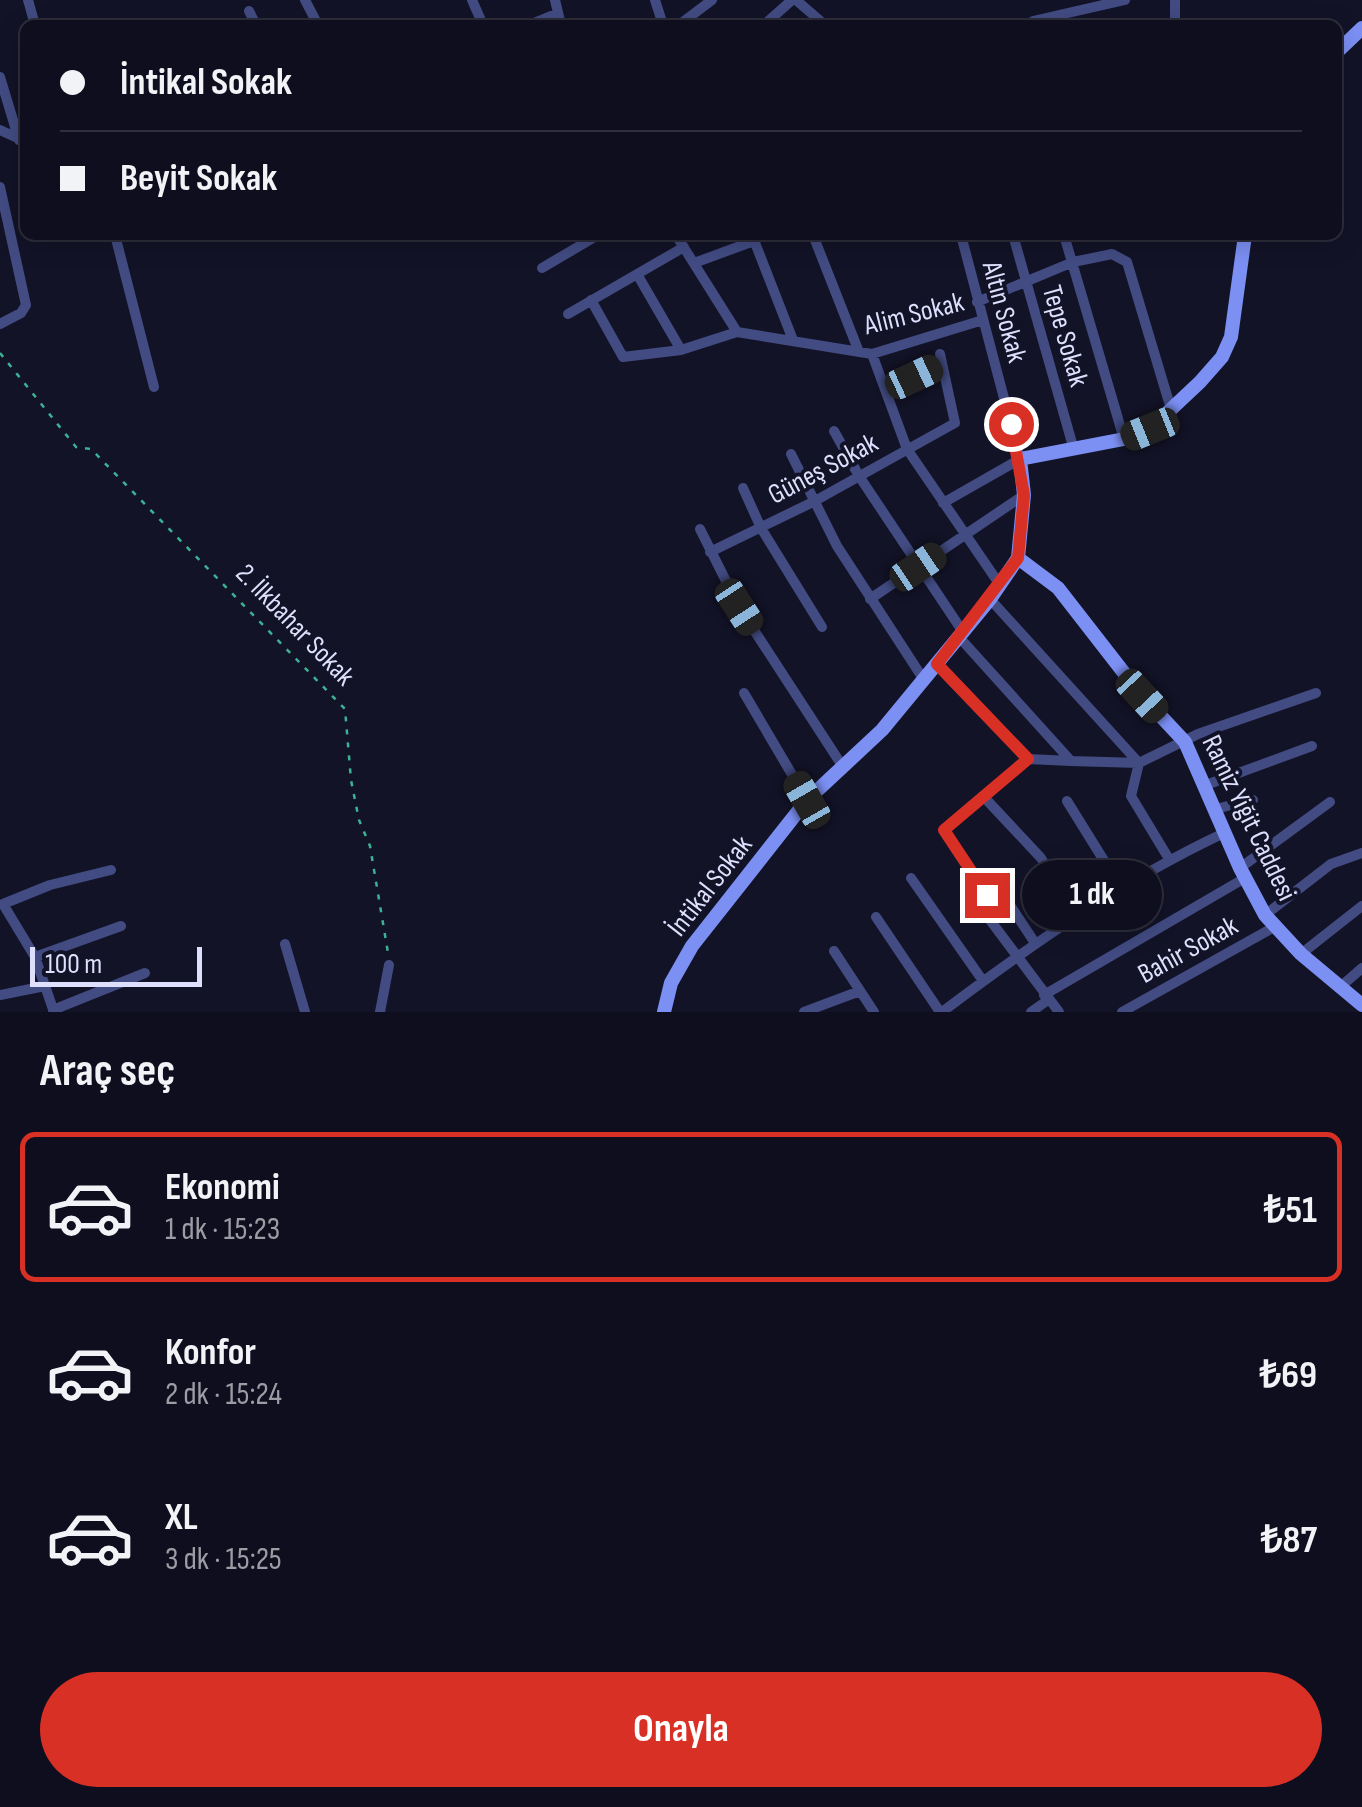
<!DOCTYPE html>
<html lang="tr">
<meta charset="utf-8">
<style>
:root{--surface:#0e0e1e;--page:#1c1c2b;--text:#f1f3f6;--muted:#9b9ca4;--line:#2e2e3c;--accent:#d93025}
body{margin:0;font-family:"Sofia Sans Condensed",sans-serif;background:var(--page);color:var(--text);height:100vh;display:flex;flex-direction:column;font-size:38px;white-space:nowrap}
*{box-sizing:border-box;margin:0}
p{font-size:32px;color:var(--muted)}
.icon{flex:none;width:55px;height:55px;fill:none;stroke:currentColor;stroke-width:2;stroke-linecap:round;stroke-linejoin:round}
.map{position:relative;height:1012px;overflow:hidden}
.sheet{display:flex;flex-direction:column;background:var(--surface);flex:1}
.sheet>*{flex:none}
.banner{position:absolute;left:20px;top:20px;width:1322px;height:220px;border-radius:15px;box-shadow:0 5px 25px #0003,0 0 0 2px var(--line);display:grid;align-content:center;height:220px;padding:0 40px;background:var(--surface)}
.scale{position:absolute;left:30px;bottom:25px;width:172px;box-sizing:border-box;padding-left:10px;border:5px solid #dddffc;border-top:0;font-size:28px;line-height:35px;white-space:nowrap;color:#dddffc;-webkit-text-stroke:8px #131328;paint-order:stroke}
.end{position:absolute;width:45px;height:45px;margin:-22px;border:12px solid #d93025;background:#fff;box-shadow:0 0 0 5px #fff}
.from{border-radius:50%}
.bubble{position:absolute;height:70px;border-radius:35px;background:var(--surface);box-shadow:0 5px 25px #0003,0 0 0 2px var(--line);font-size:32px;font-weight:700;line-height:70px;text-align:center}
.car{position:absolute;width:30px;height:60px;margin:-30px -15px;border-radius:12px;box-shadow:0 0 8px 2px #0007;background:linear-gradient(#222 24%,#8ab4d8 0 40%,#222 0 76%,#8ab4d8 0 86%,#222 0)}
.banner b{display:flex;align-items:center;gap:35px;height:95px;font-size:38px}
.banner b+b{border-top:2px solid var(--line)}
.banner i{width:25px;height:25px;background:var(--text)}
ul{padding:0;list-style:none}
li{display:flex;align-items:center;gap:30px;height:150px;margin:0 20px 15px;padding:0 20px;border:5px solid transparent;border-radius:15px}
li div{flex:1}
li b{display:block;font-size:38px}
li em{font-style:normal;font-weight:700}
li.current{border-color:var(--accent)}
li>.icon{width:90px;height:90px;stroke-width:1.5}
h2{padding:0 40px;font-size:45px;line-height:120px}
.button{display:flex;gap:20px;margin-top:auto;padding:20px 40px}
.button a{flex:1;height:115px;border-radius:60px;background:var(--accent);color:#fff;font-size:40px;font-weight:700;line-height:115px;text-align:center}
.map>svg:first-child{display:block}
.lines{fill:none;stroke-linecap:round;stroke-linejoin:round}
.path{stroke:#3bb294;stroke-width:2.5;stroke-dasharray:5 8;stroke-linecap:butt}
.street{stroke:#424c83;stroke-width:10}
.secondary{stroke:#7c90f4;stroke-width:14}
.route{stroke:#d93025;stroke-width:12}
.labels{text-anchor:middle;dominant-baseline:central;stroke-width:8;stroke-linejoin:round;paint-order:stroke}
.street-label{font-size:28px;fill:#dddffc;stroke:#131328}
</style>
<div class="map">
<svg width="1362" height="1012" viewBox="0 0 1362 1012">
<rect width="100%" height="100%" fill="#131328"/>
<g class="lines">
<path class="path" d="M0,353L76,447L91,449L345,709L351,780L359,820L370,846L388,953"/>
<path class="street" d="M28,0L35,25
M305,0L318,25
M472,0L483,25
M555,0L561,25
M655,0L663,25
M796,0L825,25
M1175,0V25
M249,11L256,25
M1033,21L1125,0
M529,25L558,13
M679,25L712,0
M764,25L792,0
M0,77L19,140
M0,130L22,140
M0,187L26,305L21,313L0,324
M115,235L154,387
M676,235L737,332L872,354L983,320
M752,235L793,340
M813,235L859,352
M1013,235L1074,450
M1064,235L1124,439
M694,263L754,241
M542,268L598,235
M637,274L681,350
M591,300L623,357L681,350L737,332
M977,302L1073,262L1112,254L1127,262L1171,409
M568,314L684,247
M872,354L907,449L1000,585
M886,390L942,364
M834,431L859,476L963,632
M791,454L837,546L924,680
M743,488L761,528L822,627
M943,503L1020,459L961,235
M700,529L739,607L843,767
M710,552L813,502L955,423L940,354
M870,599L1024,495
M990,599L1139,763L1131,796L1169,859
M959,637L1071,761L1139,763L1198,734L1316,693
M937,665L1028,759L1071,761
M744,693L807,800
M1028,759L944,830L987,895L990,920L1059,1012
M1206,785L1312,746
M983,796L1041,858L1076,915
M1067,801L1121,888
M1215,809L1253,800
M1240,868L1330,802
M911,878L983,981
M987,895L1004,896L1035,943
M1265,915L1331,864L1362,853
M876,917L940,1012
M285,944L305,1012
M834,951L874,1012
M1301,954L1362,906
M35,957L121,926
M1339,988L1362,968
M0,995L45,986
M1044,995L1245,878
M53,1010L145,973
M54,1012L35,957L3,904L50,885L111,870
M380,1012L389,965
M804,1012L860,991
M942,1012C1031,945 1122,881 1224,833
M1031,1012L1048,1000
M1122,1012L1276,926"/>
<path class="secondary" d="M1338,51L1362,28
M1018,558L1058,588L1142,696L1185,742L1240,868L1265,915L1301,954L1362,1005
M664,1012L671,983L692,946L807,800L882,730L990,599L1018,558L1024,495L1020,459L1124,439L1150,429L1200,382L1222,357L1231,337L1245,235"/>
</g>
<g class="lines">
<path class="route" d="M987,895L944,830L1028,759L937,664L1018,558L1024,495L1011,424"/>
</g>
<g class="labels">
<g class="street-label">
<text transform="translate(1004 312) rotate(75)">Altın Sokak</text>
<text transform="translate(914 314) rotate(-14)">Alim Sokak</text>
<text transform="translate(1065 336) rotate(74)">Tepe Sokak</text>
<text transform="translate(823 469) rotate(-28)">Güneş Sokak</text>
<text transform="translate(295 625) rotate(46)">2. İlkbahar Sokak</text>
<text transform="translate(1249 818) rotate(64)">Ramiz Yiğit Caddesi</text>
<text transform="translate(710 886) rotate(-52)">İntikal Sokak</text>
<text transform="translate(1188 950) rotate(-29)">Bahir Sokak</text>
</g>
</g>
</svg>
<div class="scale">100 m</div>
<i class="end from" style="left:1011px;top:424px"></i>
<i class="end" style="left:987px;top:895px"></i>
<div class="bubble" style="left:1022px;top:860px;width:140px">1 dk</div>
<i class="car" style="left:914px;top:377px;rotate:65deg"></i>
<i class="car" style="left:1150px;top:429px;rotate:248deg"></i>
<i class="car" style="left:918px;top:567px;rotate:56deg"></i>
<i class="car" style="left:739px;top:607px;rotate:147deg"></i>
<i class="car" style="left:1142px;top:696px;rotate:137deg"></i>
<i class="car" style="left:807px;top:800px;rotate:330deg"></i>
<div class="banner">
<b><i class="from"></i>İntikal Sokak</b>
<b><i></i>Beyit Sokak</b>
</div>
</div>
<section class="sheet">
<h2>Araç seç</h2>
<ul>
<li class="current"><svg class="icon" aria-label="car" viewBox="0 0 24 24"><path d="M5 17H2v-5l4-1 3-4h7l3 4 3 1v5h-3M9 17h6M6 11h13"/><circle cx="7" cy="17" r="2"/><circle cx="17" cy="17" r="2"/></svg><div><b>Ekonomi</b><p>1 dk · 15:23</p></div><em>₺51</em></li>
<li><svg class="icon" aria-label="car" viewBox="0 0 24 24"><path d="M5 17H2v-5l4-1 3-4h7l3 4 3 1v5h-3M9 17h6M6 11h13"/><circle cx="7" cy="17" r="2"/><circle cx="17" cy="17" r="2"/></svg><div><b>Konfor</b><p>2 dk · 15:24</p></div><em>₺69</em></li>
<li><svg class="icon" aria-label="car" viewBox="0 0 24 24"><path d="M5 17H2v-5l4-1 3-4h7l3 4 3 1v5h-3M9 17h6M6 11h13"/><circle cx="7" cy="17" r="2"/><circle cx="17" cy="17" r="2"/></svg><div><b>XL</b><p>3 dk · 15:25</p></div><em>₺87</em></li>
</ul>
<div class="button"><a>Onayla</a></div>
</section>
